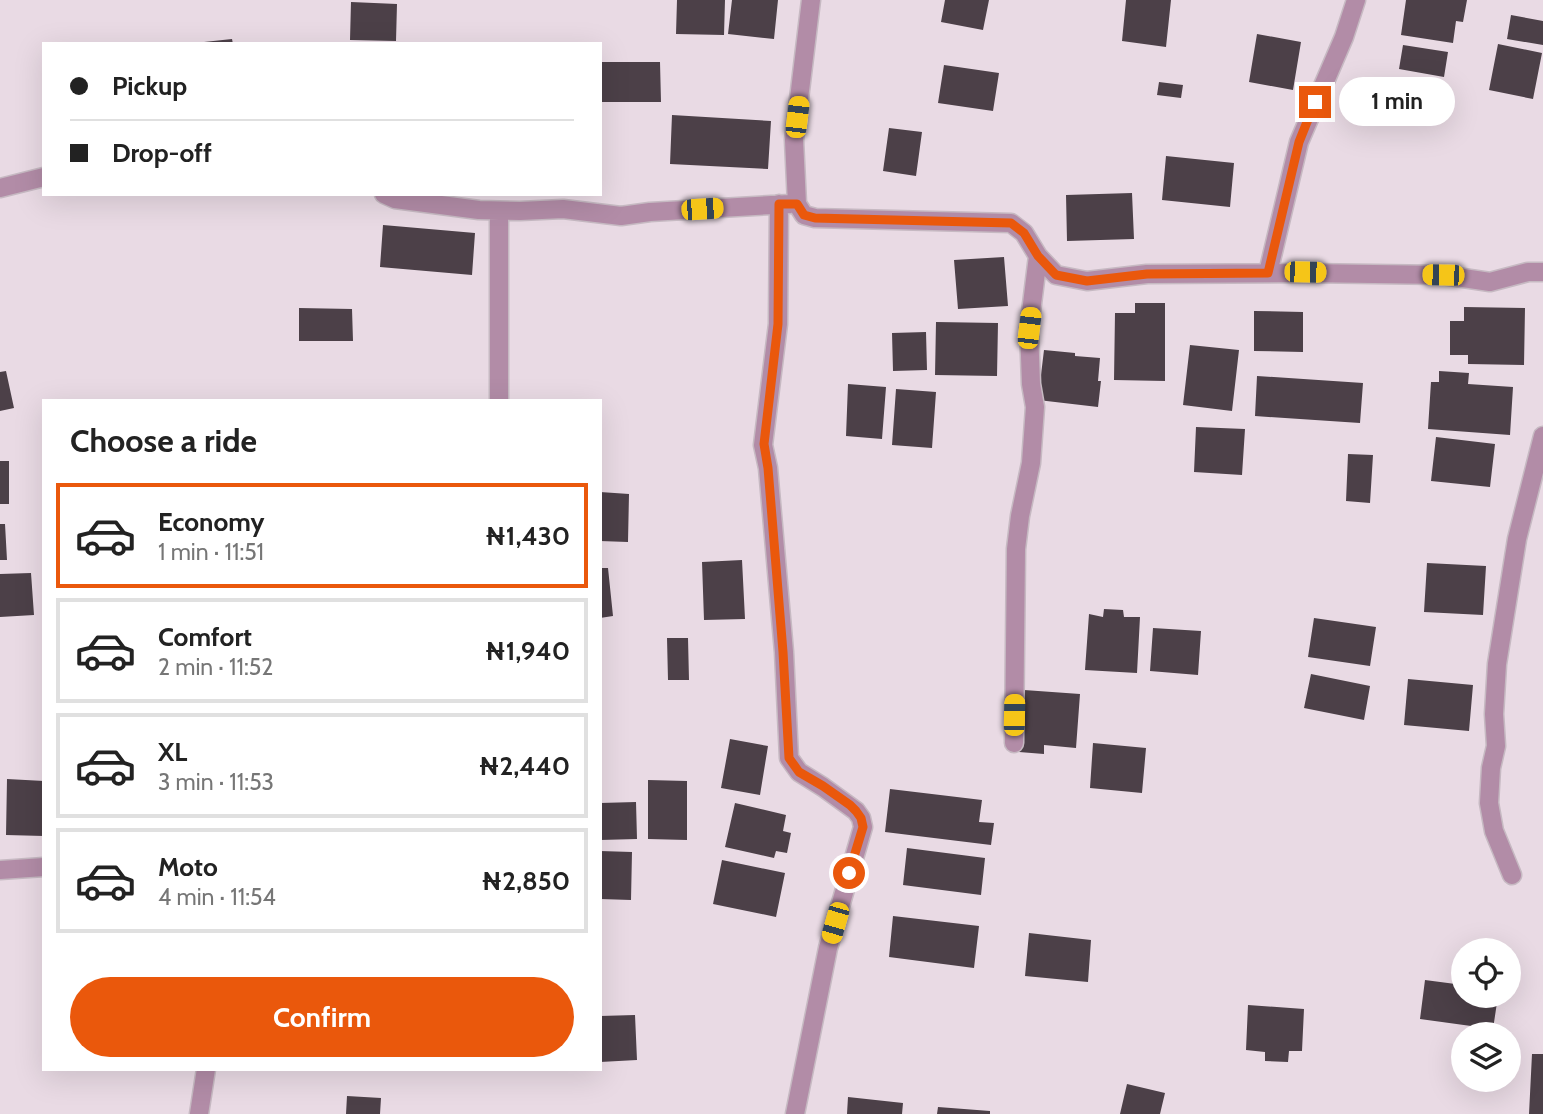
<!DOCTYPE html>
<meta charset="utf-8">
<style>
:root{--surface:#fff;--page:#f2f2f2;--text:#222;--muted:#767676;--line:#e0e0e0;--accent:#ea580c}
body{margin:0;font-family:Cabin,sans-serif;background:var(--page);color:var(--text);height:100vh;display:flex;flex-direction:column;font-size:26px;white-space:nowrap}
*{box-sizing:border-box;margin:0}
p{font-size:23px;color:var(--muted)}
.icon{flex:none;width:38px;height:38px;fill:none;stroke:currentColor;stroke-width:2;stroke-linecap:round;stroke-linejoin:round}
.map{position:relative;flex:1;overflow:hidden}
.details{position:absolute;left:42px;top:399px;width:560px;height:672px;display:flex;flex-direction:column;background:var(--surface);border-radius:0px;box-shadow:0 7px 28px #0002}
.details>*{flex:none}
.banner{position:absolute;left:42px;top:42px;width:560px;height:154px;border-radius:0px;box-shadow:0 7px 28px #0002;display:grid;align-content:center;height:154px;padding:0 28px;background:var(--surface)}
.fabs{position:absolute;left:1451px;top:938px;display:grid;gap:14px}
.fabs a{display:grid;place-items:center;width:70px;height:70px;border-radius:50%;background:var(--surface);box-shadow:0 7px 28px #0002;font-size:35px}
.end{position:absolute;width:32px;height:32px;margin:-16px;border:9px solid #ea580c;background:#fff;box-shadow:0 0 0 4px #fff}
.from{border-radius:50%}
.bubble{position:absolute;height:49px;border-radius:24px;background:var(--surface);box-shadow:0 7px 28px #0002;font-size:23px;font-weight:700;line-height:49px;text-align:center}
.car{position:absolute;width:21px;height:42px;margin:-21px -10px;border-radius:9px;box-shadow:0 0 5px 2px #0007;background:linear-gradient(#f5c518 24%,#345 0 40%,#f5c518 0 76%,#345 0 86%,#f5c518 0)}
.banner b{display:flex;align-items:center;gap:24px;height:66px;font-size:26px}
.banner b+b{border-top:2px solid var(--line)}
.banner i{width:18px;height:18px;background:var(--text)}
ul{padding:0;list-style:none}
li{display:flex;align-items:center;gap:21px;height:105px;margin:0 14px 10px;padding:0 14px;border:4px solid var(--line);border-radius:0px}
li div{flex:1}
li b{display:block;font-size:26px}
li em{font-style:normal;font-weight:700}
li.active{border-color:var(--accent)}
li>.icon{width:63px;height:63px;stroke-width:1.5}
h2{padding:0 28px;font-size:32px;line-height:84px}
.button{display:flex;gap:14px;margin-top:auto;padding:14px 28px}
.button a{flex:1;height:80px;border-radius:42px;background:var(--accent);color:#fff;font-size:28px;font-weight:700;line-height:80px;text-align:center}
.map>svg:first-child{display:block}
.building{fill:#4c4048}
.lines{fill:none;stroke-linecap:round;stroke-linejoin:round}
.minor-casing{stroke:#c6b9c2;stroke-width:21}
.minor{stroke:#b28ca7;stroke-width:18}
.route{stroke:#ea580c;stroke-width:9}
</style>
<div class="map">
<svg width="1543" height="1114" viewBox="0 0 1543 1114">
<rect width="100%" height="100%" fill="#e9dae4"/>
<path class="building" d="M677,0H725L724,35L676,34Z
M732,0H778L774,39L728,34Z
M945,0H989L983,30L941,22Z
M1126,0H1171L1166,47L1122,41Z
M1406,0H1467L1463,22L1456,21L1453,43L1401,35Z
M351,2L397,4L396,41L350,40Z
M1511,15L1543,21V45L1507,39Z
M1257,34L1301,42L1293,90L1249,82Z
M232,39L233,44H204V42Z
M1498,44L1542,53L1533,99L1489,90Z
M1403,45L1448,52L1444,77L1399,69Z
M601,62H660L661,102H602Z
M944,65L999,73L993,111L938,103Z
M1159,82L1183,85L1181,98L1157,95Z
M672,115L771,121L768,169L670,164Z
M889,128L922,132L916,176L883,171Z
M1166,156L1234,163L1230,207L1162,200Z
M1132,193L1134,239L1067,241L1066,195Z
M383,225L475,233L472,275L380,267Z
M1004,257L1008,306L958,309L954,260Z
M1135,303H1165V381L1114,380L1115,313H1135Z
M1464,307L1525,308L1524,365L1468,364V355H1450V321H1464Z
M299,308L352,309L353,341H299Z
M1254,311L1303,312V352L1254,351Z
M936,322L998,323L997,376L935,375Z
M926,332L927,370L893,371L892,333Z
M1190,345L1239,350L1232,411L1183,405Z
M1044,350L1075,353V356L1100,358L1098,381H1101L1098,407L1038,400Z
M6,371L14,408L0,411V372Z
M1439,371L1469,373L1468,384L1513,387L1510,435L1428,429L1431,382H1439Z
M1257,376L1363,383L1360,423L1255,416Z
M848,384L886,387L882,439L846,436Z
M896,389L936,392L932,448L892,445Z
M1196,427L1245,429L1242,475L1194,472Z
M1436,437L1495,444L1490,487L1431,481Z
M1348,454L1373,455L1370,503L1346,501Z
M0,461H9V504H0Z
M600,492L629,494L628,542L600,541Z
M0,524H5L7,560H0Z
M742,560L745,619L704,620L702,562Z
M1427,563L1486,566L1483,615L1424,612Z
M600,568H608L613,616L600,618Z
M31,573L34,615L0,617V574Z
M1104,609L1123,610L1124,617H1140L1137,673L1085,670L1089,614L1103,617Z
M1314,618L1376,627L1370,666L1308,657Z
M1153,628L1201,631L1198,675L1150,671Z
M667,638H688L689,680H668Z
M1311,674L1370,686L1364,720L1304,708Z
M1408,679L1473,685L1469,731L1404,725Z
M1024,690L1080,694L1076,748L1044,745V754L1019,752Z
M730,739L768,746L760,795L721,788Z
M1093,743L1146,748L1142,793L1090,788Z
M7,779L44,781V836L6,835Z
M648,780L687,781V840L648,839Z
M890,789L982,800L979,822L994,823L991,845L885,832Z
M636,802L637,839L600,840V803Z
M735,803L786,815L783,831L791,833L787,853L776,851L774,858L725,847Z
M907,848L985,858L981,895L903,885Z
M600,851L632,852L631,900L600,899Z
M722,860L785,873L776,917L713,904Z
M893,916L979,926L974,968L889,957Z
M1029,933L1091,940L1088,982L1025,976Z
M1425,980L1463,985V996H1498L1493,1029L1420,1019Z
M1248,1005L1304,1009L1302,1051H1289L1288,1062L1265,1061V1052L1246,1050Z
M635,1015L637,1060L600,1062V1016Z
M1532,1054H1543V1114H1529Z
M1127,1084L1165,1093L1160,1114H1120Z
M347,1096L381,1098L380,1114H346Z
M848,1097L903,1103L902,1114H847Z
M938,1107L990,1111V1114H937Z"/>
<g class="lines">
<g class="minor-casing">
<path id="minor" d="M811,0L794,140L797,204L804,215L815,218L1011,223L1024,233L1038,256L1056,275L1087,281L1147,274L1305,273L1443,275L1490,282L1528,272H1543
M0,188L44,177
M384,194L395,199L479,210L520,211L563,209L621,216L650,212L790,204
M779,204L778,324L763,445L768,468L784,652L789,758L799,772L823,787L856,811L861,818L863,827L828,948L795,1114
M1268,273L1299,142L1344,37L1356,0
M499,401V211
M1014,743L1016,549L1020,516L1031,463L1035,407L1031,384L1029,328L1038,256
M0,870L44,867
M1512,875L1494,831L1489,803L1491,768L1496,746L1494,714L1497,664L1517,539L1543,436
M199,1114L206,1069"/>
</g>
<use href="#minor" class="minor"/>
</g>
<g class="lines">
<path class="route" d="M849,873L863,827L861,818L856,811L850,805L823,786L799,772L789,758L783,652L768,468L764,444L778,324L779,204H797L804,215L815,218L1011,223L1024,233L1038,256L1056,275L1087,281L1147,274L1268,273L1299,142L1315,102"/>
</g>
</svg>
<div class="fabs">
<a><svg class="icon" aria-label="locate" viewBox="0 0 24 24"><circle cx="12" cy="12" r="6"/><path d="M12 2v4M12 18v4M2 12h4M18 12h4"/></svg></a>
<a><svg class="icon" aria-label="layers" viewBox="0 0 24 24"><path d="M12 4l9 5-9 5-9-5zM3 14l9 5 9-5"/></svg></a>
</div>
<i class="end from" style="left:849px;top:873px"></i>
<i class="end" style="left:1315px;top:102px"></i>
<div class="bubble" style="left:1339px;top:77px;width:116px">1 min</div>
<i class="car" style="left:797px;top:117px;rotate:7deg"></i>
<i class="car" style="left:702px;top:209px;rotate:86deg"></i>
<i class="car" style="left:1305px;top:272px;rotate:91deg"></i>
<i class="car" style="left:1443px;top:275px;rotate:271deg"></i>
<i class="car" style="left:1029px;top:328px;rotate:7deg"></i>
<i class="car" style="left:1014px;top:715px;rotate:1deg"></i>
<i class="car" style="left:835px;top:923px;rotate:196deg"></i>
<div class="banner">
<b><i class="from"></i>Pickup</b>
<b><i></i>Drop-off</b>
</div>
<section class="details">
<h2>Choose a ride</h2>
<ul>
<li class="active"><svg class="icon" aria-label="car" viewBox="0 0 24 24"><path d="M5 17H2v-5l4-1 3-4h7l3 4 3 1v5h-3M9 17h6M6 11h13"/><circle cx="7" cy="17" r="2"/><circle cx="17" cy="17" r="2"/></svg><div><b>Economy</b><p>1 min · 11:51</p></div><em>₦1,430</em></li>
<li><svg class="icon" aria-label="car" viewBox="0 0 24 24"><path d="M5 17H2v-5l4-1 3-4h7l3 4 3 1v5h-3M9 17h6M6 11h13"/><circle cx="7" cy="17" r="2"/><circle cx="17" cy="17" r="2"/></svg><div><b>Comfort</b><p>2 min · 11:52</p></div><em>₦1,940</em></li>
<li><svg class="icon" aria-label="car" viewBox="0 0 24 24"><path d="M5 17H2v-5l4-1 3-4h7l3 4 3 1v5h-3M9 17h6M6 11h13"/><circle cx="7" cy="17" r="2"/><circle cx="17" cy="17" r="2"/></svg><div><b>XL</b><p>3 min · 11:53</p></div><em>₦2,440</em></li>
<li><svg class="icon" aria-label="car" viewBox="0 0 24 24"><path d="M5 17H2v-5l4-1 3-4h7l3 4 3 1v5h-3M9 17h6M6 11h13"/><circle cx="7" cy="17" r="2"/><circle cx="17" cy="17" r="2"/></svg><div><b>Moto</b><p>4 min · 11:54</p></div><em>₦2,850</em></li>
</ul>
<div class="button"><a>Confirm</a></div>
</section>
</div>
